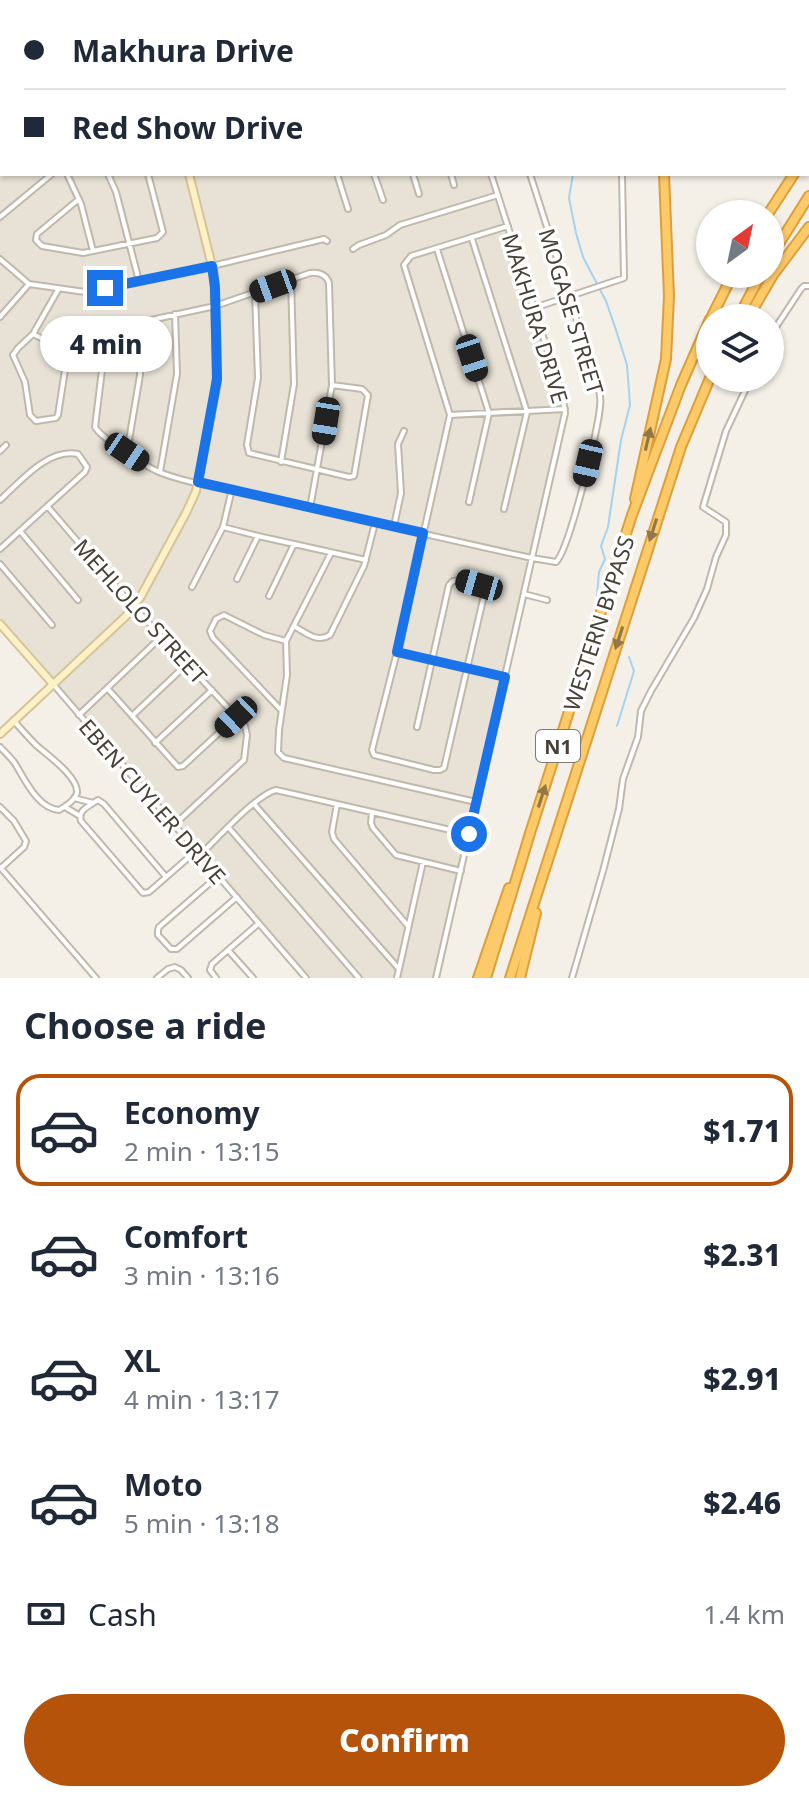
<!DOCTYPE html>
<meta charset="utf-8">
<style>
:root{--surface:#fff;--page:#f2f2f3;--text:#1f2937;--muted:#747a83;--line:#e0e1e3;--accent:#b45309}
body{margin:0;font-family:"Noto Sans",sans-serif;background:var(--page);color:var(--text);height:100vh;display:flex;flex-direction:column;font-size:30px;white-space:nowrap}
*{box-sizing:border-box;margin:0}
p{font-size:26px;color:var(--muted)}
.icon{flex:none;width:44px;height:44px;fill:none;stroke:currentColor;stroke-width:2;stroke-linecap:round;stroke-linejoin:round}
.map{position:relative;height:978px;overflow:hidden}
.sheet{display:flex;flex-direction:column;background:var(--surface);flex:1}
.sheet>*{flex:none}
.banner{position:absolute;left:0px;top:0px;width:810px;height:176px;box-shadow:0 2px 6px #0004;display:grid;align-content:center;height:176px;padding:0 24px;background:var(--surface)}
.needle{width:52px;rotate:33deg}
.tools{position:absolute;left:696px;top:200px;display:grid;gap:16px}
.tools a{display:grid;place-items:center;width:88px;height:88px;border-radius:50%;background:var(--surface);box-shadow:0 2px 6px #0004;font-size:40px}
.end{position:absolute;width:36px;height:36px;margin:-18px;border:10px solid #1a73e8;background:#fff;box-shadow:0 0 0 4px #fff}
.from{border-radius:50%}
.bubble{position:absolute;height:56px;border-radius:28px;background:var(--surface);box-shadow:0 2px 6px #0004;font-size:26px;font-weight:800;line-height:56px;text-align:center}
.car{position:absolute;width:24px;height:48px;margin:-24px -12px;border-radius:10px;box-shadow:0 0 6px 2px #0007;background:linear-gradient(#222 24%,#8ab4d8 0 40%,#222 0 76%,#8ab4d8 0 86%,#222 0)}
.banner b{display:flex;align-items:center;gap:28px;height:76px;font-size:30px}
.banner b+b{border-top:2px solid var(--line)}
.banner i{width:20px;height:20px;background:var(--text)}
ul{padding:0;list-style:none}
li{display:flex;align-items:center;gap:24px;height:112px;margin:0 16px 12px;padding:0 8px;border:4px solid transparent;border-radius:24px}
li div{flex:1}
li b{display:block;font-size:30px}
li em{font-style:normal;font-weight:800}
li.on{border-color:var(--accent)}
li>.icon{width:72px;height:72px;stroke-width:1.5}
h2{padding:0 24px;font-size:36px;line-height:96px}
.pay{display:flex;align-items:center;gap:20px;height:88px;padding:0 24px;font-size:30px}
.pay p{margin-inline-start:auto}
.action{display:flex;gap:16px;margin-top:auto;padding:16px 24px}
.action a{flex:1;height:92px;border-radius:48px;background:var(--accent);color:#fff;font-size:32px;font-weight:800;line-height:92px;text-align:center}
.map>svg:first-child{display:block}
.residential{fill:#e8e2d6}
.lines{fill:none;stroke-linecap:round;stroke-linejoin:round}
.stream{stroke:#a5d2f0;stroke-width:2}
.street-casing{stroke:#c0b8ab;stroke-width:8}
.secondary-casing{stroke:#d4c498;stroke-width:10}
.highway-casing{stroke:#dd9f39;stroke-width:12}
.street{stroke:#fff;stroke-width:4}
.secondary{stroke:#fef1c8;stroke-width:6}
.highway{stroke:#fdca6a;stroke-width:8}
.oneway{fill:#90784b}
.route{stroke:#1a73e8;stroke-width:10}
.labels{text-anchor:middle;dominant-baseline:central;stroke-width:7;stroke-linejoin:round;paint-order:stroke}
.shield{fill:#fff;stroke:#7f7a73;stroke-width:2}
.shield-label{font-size:20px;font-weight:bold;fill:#484137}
.street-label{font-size:22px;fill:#484137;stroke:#fff}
</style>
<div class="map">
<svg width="809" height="978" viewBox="0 0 809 978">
<rect width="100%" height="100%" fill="#f4f0e8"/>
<path class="residential" d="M2,162V174H490L565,409L435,978H307L0,623V164Z"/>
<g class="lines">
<path class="stream" d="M506,0V2
M573,174L569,198L576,233L583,257L606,301L616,330L627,365L630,405L621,440L608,527L601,546L605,559L599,572L597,595
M617,726L634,671L629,657"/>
<g class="street-casing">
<path id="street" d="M26,0L28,2
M231,0L232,2
M273,0L274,2
M319,0L320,2
M359,0V2
M396,0V2
M437,0V2
M455,2H459
M0,25L2,27
M0,75L2,77
M0,102L2,100
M0,130L2,132
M67,174L81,204L93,251
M108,174L116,192L139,281
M337,174L348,209
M374,174L383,200
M413,174L419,194
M451,174L454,185
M79,199L37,234L36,240L42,246L83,253L157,238L163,232L148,174
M0,217L52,174
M472,239L527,412L504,509
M353,249L359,245L386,235L400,225L498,195
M437,249L489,413L469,502
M0,259L29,284L85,292L212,266L324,239L327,241
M255,293L258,378L247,445L249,453L349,477L354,476L368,395L362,389L332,385
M534,308L624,278L622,174
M0,317L29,284
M33,334L63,349L67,357L58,415L56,418L36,421L30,415L25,382L13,355L18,348L33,334L58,290
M770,336L801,289L804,286H809
M450,415L565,409
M0,451L6,445
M127,452L140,375L139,322
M281,462L294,384L291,279
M160,472L177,374L175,314
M0,500C21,481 48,448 78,454L87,467L85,472L0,549
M48,507L134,607L245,726L247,735L244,760L174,825
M310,508L332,385L329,283C326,274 319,272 310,273L215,306L105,330L103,337L102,370L95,427C101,438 145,466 159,472C191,485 237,490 271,498C358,519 445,539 532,558L556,562C569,550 599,428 600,406C601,399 600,393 598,387L530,174
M394,526L401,493L398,444L404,431
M223,527L258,536L366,560
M20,531L78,600
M331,553L286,641L287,675L279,730L278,752L284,758L476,802
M0,564L52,625
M237,579L258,536
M192,587L223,527L232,489
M524,594L547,600
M269,596L294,544
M294,626C306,633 317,643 330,635L364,566L375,523
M397,652L505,677
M53,684L306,978
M108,689L178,767L183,766L236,717
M281,710L213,638L210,631L216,619L224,615L264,635L286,641
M79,715L161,637
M132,716L187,664
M417,727L449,585L453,581C463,579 480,583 485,591L444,768L440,770H434L374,755L372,750L397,652L450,415L404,265L411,256L508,226
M155,743L212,690
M0,747C5,752 10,757 14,762C25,779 37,808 59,810C65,807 75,800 77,793C79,777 46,754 36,745C28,737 21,729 14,721
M74,798L93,803L98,800L104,804L166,877
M93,803C86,808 78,811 81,821L143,893L149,892L196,851
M254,804L399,969
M337,804L332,832L334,839L408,926
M0,807L14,821L26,841L24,847L1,868
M65,807L80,816
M372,813L371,823L373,828L396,855L461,871
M229,828L359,978
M200,855C217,839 256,795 276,790L468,834
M0,867L96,978
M218,876L159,927L158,930V935L171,949H177L237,897
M228,950L253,978
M157,978L168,969L175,967L181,970L188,978
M216,978L210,970L212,964L258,924
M397,978L423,862
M436,978L565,413L563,399L491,174
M572,978L603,871L619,809L623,779L638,737L641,711L651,691L694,618L707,589L716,557L726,535V522L703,507L726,431L751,378"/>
</g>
<g class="secondary-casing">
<path id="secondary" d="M83,0L85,2
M560,0L570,2
M794,0L804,2
M194,2L197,0
M210,2L213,0
M808,17H809
M0,152L2,150
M0,163L2,162
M0,624L53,684
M0,734L126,616L140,598L187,511L196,491L216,388L217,371L214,274L189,174"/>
</g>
<g class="highway-casing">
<path id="highway" d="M541,0L544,2
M658,0V2
M808,154L809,152
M768,214L794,174
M770,258L809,196
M711,318L733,274
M738,318L761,274
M748,318L773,275L809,227
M635,499L666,359L669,296L664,174
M478,978L509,888
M486,978L531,830L632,515L681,385L710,319
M510,978L681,447L710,378
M520,978L536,913"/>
</g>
<use href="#street" class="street"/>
<use href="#secondary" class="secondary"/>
<use href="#highway" class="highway"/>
</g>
<defs><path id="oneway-solid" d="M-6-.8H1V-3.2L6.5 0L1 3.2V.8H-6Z" transform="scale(2)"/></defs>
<g class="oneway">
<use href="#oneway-solid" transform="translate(648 439) rotate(-77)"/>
<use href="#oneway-solid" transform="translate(653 530) rotate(108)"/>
<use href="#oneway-solid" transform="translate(619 638) rotate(108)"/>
<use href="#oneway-solid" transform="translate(542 796) rotate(-72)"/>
</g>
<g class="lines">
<path class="route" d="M105,288L212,266L215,287L217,379L198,482L423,533L397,652L505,677L469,834"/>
</g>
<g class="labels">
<rect class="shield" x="536" y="730" width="44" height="32" rx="6"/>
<g class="shield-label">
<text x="558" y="746">N1</text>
</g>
<g class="street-label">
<text transform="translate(572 311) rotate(73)">MOGASE STREET</text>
<text transform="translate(536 318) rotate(73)">MAKHURA DRIVE</text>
<text transform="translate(141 611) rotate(48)">MEHLOLO STREET</text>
<text transform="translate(598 623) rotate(-72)">WESTERN BYPASS</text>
<text transform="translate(153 801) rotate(49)">EBEN CUYLER DRIVE</text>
</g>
</g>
</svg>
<div class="tools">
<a><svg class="needle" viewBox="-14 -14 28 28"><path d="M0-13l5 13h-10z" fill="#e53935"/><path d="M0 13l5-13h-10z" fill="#747a83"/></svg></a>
<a><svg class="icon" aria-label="layers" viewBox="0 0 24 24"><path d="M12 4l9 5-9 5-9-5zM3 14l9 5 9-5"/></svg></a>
</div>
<i class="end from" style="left:469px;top:834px"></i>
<i class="end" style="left:105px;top:288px"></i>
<div class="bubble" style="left:40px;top:316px;width:132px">4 min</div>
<i class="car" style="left:273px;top:286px;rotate:250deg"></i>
<i class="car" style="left:472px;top:358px;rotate:162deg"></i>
<i class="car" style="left:326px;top:421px;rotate:189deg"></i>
<i class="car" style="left:127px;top:452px;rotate:124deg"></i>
<i class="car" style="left:588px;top:463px;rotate:193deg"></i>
<i class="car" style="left:479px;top:585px;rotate:286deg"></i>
<i class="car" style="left:236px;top:717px;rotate:227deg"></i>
<div class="banner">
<b><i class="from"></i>Makhura Drive</b>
<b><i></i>Red Show Drive</b>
</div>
</div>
<section class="sheet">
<h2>Choose a ride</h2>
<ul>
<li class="on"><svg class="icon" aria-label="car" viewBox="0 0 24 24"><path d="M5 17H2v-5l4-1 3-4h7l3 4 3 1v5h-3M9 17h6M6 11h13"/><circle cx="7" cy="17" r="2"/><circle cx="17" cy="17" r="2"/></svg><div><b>Economy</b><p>2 min · 13:15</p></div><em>$1.71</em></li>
<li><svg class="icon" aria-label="car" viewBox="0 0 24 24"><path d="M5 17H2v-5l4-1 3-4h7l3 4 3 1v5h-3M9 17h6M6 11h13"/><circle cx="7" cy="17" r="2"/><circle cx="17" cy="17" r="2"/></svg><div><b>Comfort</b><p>3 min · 13:16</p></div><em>$2.31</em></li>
<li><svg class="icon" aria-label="car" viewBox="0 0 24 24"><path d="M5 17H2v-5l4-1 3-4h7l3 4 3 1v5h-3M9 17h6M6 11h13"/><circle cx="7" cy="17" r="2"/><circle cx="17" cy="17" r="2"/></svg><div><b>XL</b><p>4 min · 13:17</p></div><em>$2.91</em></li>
<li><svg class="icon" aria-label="car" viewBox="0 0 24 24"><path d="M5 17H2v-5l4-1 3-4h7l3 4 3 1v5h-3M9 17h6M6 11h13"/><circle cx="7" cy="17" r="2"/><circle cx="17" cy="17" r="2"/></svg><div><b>Moto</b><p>5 min · 13:18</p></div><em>$2.46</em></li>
</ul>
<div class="pay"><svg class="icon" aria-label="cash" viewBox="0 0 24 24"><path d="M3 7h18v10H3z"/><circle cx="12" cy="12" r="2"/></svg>Cash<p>1.4 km</p></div>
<div class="action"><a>Confirm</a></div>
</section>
